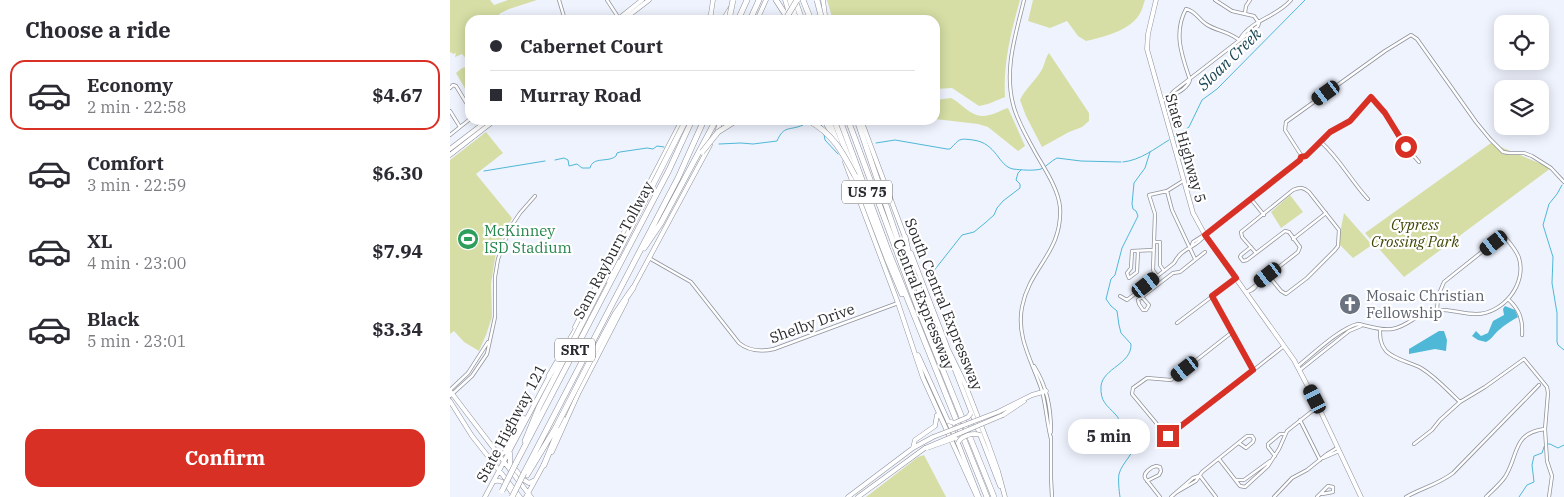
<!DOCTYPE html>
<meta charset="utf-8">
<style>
:root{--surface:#fff;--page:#f2f2f3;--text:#2b2b33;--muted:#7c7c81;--line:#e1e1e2;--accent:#d93025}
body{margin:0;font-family:"IBM Plex Serif",serif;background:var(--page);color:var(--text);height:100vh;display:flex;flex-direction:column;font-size:19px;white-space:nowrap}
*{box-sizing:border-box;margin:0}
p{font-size:16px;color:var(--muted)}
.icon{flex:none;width:28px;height:28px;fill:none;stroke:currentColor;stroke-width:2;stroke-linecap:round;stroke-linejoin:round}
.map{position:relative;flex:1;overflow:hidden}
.drawer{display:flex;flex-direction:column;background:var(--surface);width:450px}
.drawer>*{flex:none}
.banner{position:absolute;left:15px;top:15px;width:475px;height:110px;border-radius:15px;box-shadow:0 2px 12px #0003;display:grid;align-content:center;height:110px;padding:0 25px;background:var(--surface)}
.tools{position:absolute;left:1044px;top:15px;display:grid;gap:10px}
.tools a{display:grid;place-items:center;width:55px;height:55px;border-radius:10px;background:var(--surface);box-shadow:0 2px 12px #0003;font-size:25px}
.end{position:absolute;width:22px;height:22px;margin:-11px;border:6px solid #d93025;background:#fff;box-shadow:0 0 0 2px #fff}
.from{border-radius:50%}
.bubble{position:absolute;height:35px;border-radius:15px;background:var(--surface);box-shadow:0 2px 12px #0003;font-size:16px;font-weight:800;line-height:35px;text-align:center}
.car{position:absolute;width:15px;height:30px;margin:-15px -8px;border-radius:6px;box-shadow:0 0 4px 1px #0007;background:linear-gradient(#222 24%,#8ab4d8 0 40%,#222 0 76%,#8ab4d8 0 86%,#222 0)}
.banner b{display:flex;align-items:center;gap:18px;height:48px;font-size:19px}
.banner b+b{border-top:1px solid var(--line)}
.banner i{width:12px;height:12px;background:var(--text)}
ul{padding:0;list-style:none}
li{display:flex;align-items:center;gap:15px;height:70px;margin:0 10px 8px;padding:0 15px;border:2px solid transparent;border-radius:15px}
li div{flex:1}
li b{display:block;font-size:19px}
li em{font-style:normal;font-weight:800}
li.active{border-color:var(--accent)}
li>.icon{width:45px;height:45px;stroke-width:1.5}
h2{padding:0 25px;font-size:22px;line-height:60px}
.action{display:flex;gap:10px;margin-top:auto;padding:10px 25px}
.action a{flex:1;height:58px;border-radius:15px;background:var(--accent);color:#fff;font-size:20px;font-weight:800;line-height:58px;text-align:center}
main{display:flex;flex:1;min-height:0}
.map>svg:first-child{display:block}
.green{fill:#d6dea5}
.water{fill:#4fb8d6}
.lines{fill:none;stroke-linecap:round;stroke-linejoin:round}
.stream{stroke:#4fb8d6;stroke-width:1}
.minor-casing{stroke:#8f929b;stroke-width:4}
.major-casing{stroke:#8f929b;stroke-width:5}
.highway-casing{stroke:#8f929b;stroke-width:6}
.minor{stroke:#fff;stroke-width:2.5}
.major{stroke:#fff;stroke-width:4}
.highway{stroke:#fff;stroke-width:5}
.major-bridge-casing{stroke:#8f929b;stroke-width:5;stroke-linecap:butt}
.highway-bridge-casing{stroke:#8f929b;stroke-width:6;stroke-linecap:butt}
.major-bridge{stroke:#fff;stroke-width:4}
.highway-bridge{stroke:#fff;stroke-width:5}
.route{stroke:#d93025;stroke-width:6}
.labels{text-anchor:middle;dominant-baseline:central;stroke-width:4.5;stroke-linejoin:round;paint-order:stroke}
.shield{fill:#fff;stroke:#6a6b6d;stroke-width:1}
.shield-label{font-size:14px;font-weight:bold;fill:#2a2b2f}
.street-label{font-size:15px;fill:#2a2b2f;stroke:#fff}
.park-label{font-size:15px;font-style:italic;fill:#424707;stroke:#fff}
.leisure-label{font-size:15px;fill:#27864d;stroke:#fff;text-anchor:start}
.worship-label{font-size:15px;fill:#5b616d;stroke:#fff;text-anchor:start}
.water-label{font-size:16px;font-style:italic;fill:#184653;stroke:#fff}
</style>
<main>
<section class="drawer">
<h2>Choose a ride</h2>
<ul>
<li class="active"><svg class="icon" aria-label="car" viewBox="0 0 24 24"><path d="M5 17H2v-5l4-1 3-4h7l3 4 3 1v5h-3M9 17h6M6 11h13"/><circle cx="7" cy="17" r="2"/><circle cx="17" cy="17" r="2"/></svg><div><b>Economy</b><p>2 min · 22:58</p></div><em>$4.67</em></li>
<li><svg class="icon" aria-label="car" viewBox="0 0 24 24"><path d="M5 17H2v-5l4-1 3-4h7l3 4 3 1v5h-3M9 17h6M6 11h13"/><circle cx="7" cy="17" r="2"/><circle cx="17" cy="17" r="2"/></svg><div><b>Comfort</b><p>3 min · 22:59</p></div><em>$6.30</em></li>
<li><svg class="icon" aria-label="car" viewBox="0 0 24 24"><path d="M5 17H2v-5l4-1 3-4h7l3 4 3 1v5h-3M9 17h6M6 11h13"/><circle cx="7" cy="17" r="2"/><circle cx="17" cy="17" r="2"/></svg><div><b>XL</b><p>4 min · 23:00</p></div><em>$7.94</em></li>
<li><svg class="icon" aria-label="car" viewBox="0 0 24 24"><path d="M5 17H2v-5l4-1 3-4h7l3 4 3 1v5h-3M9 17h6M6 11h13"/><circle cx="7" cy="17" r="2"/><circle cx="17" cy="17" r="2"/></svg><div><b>Black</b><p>5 min · 23:01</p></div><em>$3.34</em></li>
</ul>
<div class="action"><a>Confirm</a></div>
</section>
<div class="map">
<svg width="1114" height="497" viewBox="0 0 1114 497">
<rect width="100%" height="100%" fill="#eff3fe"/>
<path class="green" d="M0,0H40L44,5L58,0H87L59,9L49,14L54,20H46L43,16H36L30,20H20L19,29L20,31V63L12,54L5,57L6,53L3,54L1,52L0,53Z
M377,0H570C561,32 553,63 555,97L538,104L529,106L502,88L485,89V20H383Z
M583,0H695C693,5 692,11 689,15C679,31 653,37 636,41L628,36L617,21L600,28L578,21Z
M599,53L639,113V121L632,127L619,132L592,147L576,116L570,100C575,89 585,81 591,71C595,65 595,58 599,53Z
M20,65V97L6,73L12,68L19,66Z
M501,98C513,104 523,120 539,115C546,114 551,110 558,108L575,146L568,151L538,127L528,124L485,119V100Z
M36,132L53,153L26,174L62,218L46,252L41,284L42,317L36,335L29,351L14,342L4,331L0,334V160Z
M1041,143L1101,168L954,277L915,233Z
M840,195L853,212L831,228L821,212Z
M894,213L922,245L903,258L888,243Z
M474,455L496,497H416L468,457Z"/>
<path class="water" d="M1055,306L1065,310L1068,317C1061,321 1054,325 1049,330C1044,334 1042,339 1036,342L1028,340L1022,336L1026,331L1031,336L1038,333L1043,321L1054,315L1053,309Z
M989,331H994L997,340L996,351L985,349L959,354V349Z"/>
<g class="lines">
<path class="stream" d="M368,120L373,128
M374,134L375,140L388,154
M724,137L739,127L752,100L767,89L855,0
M426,143L445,140L497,149H500C510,139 508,138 523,140C547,143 548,166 563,169C571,170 584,171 591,169C597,166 601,161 607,158L631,161L671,162
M269,144L291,143L303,144L327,141C334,125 339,131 353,125L355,120
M105,160L114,158L118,160L119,166L127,164L132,168H140C143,156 158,163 166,156L167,153L170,152L197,148L203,149L207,146L214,147
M673,162C691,160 704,149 719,140
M34,171L95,161
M1112,185L1107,194L1099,204L1093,225L1103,257L1102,283L1107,313V342L1108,345L1114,350
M479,277L512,235L524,232L535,223L544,215L547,208L553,201L570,188V184L566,180L568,173L571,170
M670,497C669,491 668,479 669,474C672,462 687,452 685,439C683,431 675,428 670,422C669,420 668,417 666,415C657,405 650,402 651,386C653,368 682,364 681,344L671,333L669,325L667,311L661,306L656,299L661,279L665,275L672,248L688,216L686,211L683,209L682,204L684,183L695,168L700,152
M1069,497L1077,485L1084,482L1082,465L1084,456L1092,453L1095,444H1100L1108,448L1114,445"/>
<g class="minor-casing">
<path id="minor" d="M109,0L115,20
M157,0L170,20
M574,0C566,34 554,68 563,104C567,121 577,137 585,152C594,168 608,188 610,207C613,252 579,268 572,307C566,338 583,363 592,391C596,406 597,423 601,439
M765,0L782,11L804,16L809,23
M795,13L796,6L800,0
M790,39C801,20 827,17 841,0
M740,80C732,56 723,33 736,9C746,11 748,19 756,24C766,31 778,31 789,40
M0,88L3,85L6,86L20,109
M723,94C730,93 738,86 740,80
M712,101L718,98L724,91L808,26L809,23
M0,111L10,127
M0,135L20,119
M871,142C890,159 901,181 918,199
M851,157L856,156L870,144L880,133L900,121L921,97L935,113L951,141L969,162
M717,191L722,210L745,259
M801,199L814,215
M843,239L876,213
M704,242H710V265L714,271
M742,245L743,242L754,235
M688,251L687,272L679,278L677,273L681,268L682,251L703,250
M806,253L792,237L791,232L843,190C850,187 853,187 859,192L889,230L888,246L885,250L857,278L836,294L831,291L818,275
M199,258L241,282L289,343C299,351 311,352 324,349L448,303
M707,276L703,270L705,214L699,195L717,191L733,181
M797,292L848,252L850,247L839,232L835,231L797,260L793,261L790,257L791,255L801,247
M797,292C801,291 805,289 807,284
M670,296L677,300L724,263C732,247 746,248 755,235L850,160L851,155L835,130L836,122L935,51L961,35L967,39L1026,122L1040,139L1053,152L1059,153H1074L1082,156L1101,168L1114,182
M762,296L802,369
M692,297L699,305L696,310H693L689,304L688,300L723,273L730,272L755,252
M1058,299C1070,310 1073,320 1072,335
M727,323L785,279
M930,329C930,337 930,344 936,351C945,360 960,362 971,368C986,377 998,391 1010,402
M781,333L721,380L697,378L683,388L682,394L717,436L776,392L834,346
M584,366C597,387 601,407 601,432
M848,366C863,354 890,328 908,324C919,326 931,331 942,329C958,327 968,312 984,310C998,308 1011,314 1026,314C1053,314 1077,284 1069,258C1066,249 1059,242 1053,235L994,282L988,296L987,310
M850,370L899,331L911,326
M0,390L18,373L38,342
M0,396L22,376L37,354L45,317V277L48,259L60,228L70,213L85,196
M850,420L870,460
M601,437V478L602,497
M964,444L982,430L990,420L1010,402L1035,387L1074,359L1097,387L1098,393L1095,429L1097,461L1102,476L1099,497
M825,456L818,447V444L830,434H835
M873,458L889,451
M769,459L790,486L795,487L818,466L829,449L837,431L861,412L869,408
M750,476L766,497
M786,480H794L820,461
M697,481L709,475L711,471L710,467L706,466C701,467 693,473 695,478L710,497
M727,492L746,481L752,472L797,436H802L804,439L803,442L796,448L789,443
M721,497L743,478L749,476
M824,497L842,478L857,470L877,454L887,448
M867,497L878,486L883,487V492L872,494
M956,497C972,488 989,484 1003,473L1089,385
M1036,497C1043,490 1050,484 1055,477C1069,455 1062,433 1095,429"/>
</g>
<g class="major-casing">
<path id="major" d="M335,0L341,20
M373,0L375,15
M706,0L698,34L697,49L743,213L755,235L844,360L869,408L911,497
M372,11L376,20
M167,20L192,0
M173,20L199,0
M260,20L263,0
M273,20L281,7
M307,20L316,0
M374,120L384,139
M379,120L389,146
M411,120L456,240
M267,132L271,120
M0,149L38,120
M0,155L45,120
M395,162L448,303L473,378L527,497
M461,253L498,349L515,384L538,443L548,471L555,497
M183,288L260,145
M125,327L232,120
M491,334L550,486
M468,355L508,443L529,497
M0,391L81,497
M0,401L22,436L70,497
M548,412L582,395L596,391
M553,415L574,401
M463,448L465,440L485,426L487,415
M102,452L129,392L176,301
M60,453V463L74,480L79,483L85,480
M48,454H52L56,451L74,418
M43,482C54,477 59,489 65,497
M35,497L100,375
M76,497L94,464
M398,497L463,448L483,437
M408,497L475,448"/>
</g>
<g class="highway-casing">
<path id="highway" d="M326,0L339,20
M340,0L346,20
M345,0L352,20
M353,0L361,20
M288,20L297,0
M300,20L309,0
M384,120L438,261L452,294
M390,120L438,250L537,497
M398,120L467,306L544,497
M407,120L454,258L452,264
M455,237L463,272L488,345L487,354
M194,248L211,223L266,120
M156,280L168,262
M143,355L165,314L183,288
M99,376L128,326
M75,441L89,407L117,353
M66,463L219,170L242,120
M94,465L113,419
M74,473L228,178L254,120
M77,475L106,427"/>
</g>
<use href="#minor" class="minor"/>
<use href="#major" class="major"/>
<use href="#highway" class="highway"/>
<g class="major-bridge-casing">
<path id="major-bridge" d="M498,421L504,423L518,417L521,413
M483,437L548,412
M508,443C511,436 523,432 530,435
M475,448L553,415
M477,448L505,438"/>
</g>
<g class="highway-bridge-casing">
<path id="highway-bridge" d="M367,0L372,20
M279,20L283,0
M335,20L347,0
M358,120C383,134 392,151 405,176
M252,152L268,132L287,120
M117,353L236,120
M106,427L143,355
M52,491L66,463
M62,497L74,473"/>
</g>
<use href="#major-bridge" class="major-bridge"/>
<use href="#highway-bridge" class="highway-bridge"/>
</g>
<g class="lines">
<path class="route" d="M718,436L803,370L762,296L786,278L755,235L850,160L851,157L856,156L880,132L900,121L921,97L935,113L956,147"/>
</g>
<defs>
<g id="stadium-disc" transform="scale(1.125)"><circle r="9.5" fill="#2e9e5b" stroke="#fff"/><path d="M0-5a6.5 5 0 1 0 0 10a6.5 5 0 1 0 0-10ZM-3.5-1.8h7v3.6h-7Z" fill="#fff"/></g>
<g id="church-disc" transform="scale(1.125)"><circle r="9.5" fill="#6b7280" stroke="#fff"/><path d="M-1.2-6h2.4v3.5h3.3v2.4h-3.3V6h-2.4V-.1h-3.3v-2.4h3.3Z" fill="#fff"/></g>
</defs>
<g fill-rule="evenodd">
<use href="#stadium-disc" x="18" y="239"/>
<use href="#church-disc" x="900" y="304"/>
</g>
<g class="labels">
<g class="shield">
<rect x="392" y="180.5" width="50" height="23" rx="4"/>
<rect x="105" y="338.5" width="40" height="23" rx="4"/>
</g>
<g class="shield-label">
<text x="417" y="192">US 75</text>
<text x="125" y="350">SRT</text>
</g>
<g class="street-label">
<text transform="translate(736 148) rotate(74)">State Highway 5</text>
<text transform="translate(163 250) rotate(-62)">Sam Rayburn Tollway</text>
<text transform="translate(474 304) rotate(68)">Central Expressway</text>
<text transform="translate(494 304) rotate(68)">South Central Expressway</text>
<text transform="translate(362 323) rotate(-20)">Shelby Drive</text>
<text transform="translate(61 423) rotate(-62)">State Highway 121</text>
</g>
<g class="park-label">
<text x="965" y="224">Cypress<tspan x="965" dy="17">Crossing Park</tspan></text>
</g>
<g class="leisure-label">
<text x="34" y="230">McKinney<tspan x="34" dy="17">ISD Stadium</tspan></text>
</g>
<g class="worship-label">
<text x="916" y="295">Mosaic Christian<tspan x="916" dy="17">Fellowship</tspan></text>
</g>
<g class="water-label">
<text transform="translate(779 59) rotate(-44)">Sloan Creek</text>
</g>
</g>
</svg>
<div class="tools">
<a><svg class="icon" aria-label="locate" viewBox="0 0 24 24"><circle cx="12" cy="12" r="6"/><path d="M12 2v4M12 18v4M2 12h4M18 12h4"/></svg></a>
<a><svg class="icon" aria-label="layers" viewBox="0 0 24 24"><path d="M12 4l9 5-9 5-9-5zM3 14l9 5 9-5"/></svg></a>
</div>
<i class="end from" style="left:956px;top:147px"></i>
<i class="end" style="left:718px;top:436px"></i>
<div class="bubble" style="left:618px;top:419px;width:82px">5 min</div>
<i class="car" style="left:876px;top:93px;rotate:234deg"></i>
<i class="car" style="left:1044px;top:243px;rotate:232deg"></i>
<i class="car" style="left:818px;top:275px;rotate:232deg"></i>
<i class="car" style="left:696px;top:285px;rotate:52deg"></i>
<i class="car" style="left:735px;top:369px;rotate:232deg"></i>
<i class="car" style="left:865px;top:399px;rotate:333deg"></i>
<div class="banner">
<b><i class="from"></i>Cabernet Court</b>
<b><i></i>Murray Road</b>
</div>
</div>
</main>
